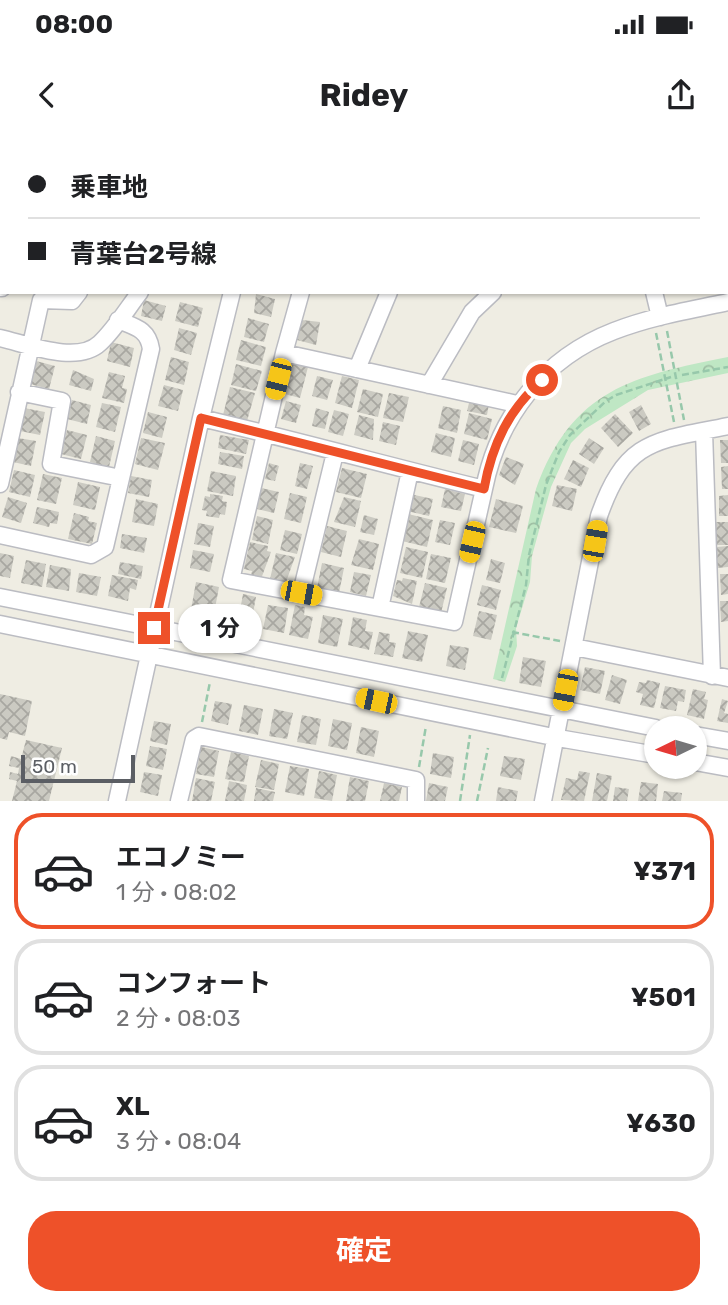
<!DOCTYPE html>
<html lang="ja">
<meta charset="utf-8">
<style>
:root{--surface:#fff;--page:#f2f2f2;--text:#202124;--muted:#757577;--line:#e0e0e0;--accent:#ee5129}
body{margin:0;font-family:Rubik,"Noto Sans JP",sans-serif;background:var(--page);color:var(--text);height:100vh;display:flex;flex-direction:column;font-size:26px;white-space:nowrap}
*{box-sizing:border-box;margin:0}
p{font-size:23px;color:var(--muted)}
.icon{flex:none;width:38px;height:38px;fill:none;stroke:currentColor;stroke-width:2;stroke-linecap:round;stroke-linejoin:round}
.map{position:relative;height:661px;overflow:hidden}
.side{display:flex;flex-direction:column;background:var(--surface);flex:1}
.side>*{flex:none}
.guide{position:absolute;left:0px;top:0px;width:728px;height:154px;box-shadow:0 2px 5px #0004;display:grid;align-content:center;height:154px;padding:0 28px;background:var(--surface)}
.needle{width:46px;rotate:265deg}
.fabs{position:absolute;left:644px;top:576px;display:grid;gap:14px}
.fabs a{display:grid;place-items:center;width:63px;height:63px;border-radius:50%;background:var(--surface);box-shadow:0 2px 5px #0004;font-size:35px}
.scale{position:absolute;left:21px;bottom:18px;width:114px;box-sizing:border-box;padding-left:7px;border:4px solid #5b5e64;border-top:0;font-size:19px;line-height:24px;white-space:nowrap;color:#5b5e64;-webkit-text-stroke:5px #fff;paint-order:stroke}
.end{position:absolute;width:32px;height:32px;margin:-16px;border:9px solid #ee5129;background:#fff;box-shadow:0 0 0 4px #fff}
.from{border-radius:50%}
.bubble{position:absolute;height:49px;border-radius:24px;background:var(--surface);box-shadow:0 2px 5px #0004;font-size:23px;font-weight:700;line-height:49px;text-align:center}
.car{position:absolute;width:21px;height:42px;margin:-21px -10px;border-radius:9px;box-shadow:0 0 5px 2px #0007;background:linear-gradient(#f5c518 24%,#345 0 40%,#f5c518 0 76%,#345 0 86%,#f5c518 0)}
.guide b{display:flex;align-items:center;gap:24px;height:66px;font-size:26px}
.guide b+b{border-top:2px solid var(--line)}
.guide i{width:18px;height:18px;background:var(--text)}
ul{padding:12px 0 0;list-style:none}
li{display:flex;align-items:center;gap:21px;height:116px;margin:0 14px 10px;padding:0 14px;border:4px solid var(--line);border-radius:28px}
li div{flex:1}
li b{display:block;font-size:26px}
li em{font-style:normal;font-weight:700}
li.selected{border-color:var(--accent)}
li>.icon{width:63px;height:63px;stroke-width:1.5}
.action{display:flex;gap:14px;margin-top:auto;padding:14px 28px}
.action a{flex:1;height:80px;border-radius:28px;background:var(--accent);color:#fff;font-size:28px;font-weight:700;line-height:80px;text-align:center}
.status{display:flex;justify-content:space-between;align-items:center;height:49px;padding:0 35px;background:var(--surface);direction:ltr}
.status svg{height:19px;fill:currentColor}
header{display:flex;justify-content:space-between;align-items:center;height:91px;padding:0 28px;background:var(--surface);font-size:32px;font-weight:700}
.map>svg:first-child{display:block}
.park{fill:url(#park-crowns)}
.building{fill:url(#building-cross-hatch)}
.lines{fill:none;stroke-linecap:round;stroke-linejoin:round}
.minor-casing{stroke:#bbbcc2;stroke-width:19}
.path{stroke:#97c8ab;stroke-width:2.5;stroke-dasharray:7 3.5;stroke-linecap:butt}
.minor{stroke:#fff;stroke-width:16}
.route{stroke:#ee5129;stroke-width:9}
</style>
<div class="status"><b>08:00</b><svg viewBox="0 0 49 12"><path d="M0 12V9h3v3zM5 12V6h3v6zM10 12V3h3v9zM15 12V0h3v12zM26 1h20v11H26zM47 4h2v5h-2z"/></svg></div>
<header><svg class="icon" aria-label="back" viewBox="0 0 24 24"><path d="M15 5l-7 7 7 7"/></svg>Ridey<svg class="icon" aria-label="share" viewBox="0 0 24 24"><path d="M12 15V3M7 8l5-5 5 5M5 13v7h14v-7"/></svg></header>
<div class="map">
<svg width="728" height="661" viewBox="0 0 728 661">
<defs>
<pattern id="park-crowns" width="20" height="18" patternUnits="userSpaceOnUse" patternTransform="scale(1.75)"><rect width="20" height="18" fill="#bfe7c4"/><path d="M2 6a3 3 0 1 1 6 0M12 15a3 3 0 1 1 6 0" fill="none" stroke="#9ebea3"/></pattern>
<pattern id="building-cross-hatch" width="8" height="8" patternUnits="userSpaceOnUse" patternTransform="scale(1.75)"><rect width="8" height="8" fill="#cbcac2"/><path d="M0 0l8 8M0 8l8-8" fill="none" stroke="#a8a7a1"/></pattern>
</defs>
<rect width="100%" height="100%" fill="#efede3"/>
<path class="park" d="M728,217V233L648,250L585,289L571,303L551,347L541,383L532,416L530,442L516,488L517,506L505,542L493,539L536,349C572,249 633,236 728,217Z"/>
<path class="building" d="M256,154L275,159L271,177L254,173Z
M144,160L166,166L162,181L141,176Z
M180,162L203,168L198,187L175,181Z
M248,178L269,184L264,202L244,197Z
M302,180L320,182L316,205L297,200Z
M179,188L197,193L191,215L174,210Z
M241,200L266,207L261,226L236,220Z
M111,202L134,208L130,227L107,221Z
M171,217L189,222L184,245L165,240Z
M36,221L55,226L49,249L30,244Z
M289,222L308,227L300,258L281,253Z
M236,224L262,231L256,251L231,245Z
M73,230L94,239L91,251L69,245Z
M109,232L125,236L122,248L127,249L124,263L102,258Z
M317,236L333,240L327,260L312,256Z
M342,236L359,240L352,268L335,263Z
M164,245L183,250L178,271L158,266Z
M230,247L255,253L247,281L223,275Z
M363,249L383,254L378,277L357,272Z
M389,253L409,257L403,282L383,278Z
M470,259L489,264L487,275L467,271Z
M72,260L91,265L87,284L67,279Z
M286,261L301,265L296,283L281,279Z
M102,263L121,267L115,292L96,287Z
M641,265L651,284L639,291L629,272Z
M443,266L461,270L457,293L438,288Z
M24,268L45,272L40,295L20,291Z
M316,268L329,272L325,289L312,286Z
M334,270L349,274L343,296L328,292Z
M148,272L167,277L162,298L143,293Z
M469,273L492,279L487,300L464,294Z
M615,274L633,293L618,307L601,288Z
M359,275L374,279L373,300L354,295Z
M383,282L400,286L396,305L379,301Z
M67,290L87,295L81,319L61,314Z
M436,293L455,298L451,317L431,312Z
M220,295L249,300L246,314L218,308Z
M96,296L115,301L109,327L90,322Z
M18,298L36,301L31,326L13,322Z
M141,298L165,303L158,330L135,324Z
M589,298L604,308L594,324L579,314Z
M463,300L479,304L474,325L458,321Z
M720,300H728V323H721Z
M220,312L244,316L242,329L218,324Z
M506,317L524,324L515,345L499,335Z
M573,320L589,328L581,347L564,339Z
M269,323L279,326L275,341L265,339Z
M300,323L313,326L307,349L295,346Z
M728,326V349H722L721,327Z
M342,328L367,334L361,358L336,352Z
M14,330L35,335L30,357L9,352Z
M211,331L236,336L233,356L207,351Z
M43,334L62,338L56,364L37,360Z
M131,336L152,340L149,357L128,353Z
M78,342L100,347L95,370L73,365Z
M557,345L577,349L572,371L552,366Z
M261,348L279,352L274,373L257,369Z
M445,349L465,354L461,371L441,367Z
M290,353L307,357L301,383L284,379Z
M210,354L223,356L222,361L227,362L225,375L220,374L219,378L206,376L207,371L202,370L205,356L210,357Z
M410,354L433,359L429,376L407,371Z
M728,355V376H719V356Z
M8,357L27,363L21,383L2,377Z
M344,357L361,361L355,387L334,382Z
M136,359L158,364L154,386L132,382Z
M496,359L523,366L516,393L489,387Z
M37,367L59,372L57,384L50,383L49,387L33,383Z
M74,373L89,377L88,381L97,383L92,404L68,399Z
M408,374L433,380L427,407L402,401Z
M364,375L378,379L374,395L360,392Z
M257,376L273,380L268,404L252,400Z
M440,380L455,383L450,405L435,402Z
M710,382H728V405H711Z
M198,383L214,386L210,407L194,404Z
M327,386L347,391L341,417L321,412Z
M285,390L302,394L297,414L280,410Z
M122,394L147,398L144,413L120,408Z
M359,399L379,404L373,430L351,425Z
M250,402L268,406L267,411L271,412L261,439L251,436L252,431L244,429Z
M728,406V427L717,428V407Z
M406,407L428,412L422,438L400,433Z
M193,410L214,414L210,432L190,428Z
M0,413L14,416L10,438L0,436Z
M276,413L295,417L286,442L270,439Z
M431,414L451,418L445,443L426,439Z
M491,419L505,423L500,443L486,440Z
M26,420L46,424L42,447L21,443Z
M120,422L143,426L141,439L118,434Z
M322,423L344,428L339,453L317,448Z
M50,425L71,429L69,451L46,447Z
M354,432L371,435L366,456L350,452Z
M79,433L101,437L97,456L76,452Z
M720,434H728V454L721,455Z
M112,435L138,440L136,450L130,448L128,461L108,456Z
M403,438L417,441L412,464L393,456L397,440L402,441Z
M196,442L219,447L213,479L190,475Z
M425,443L447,448L441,473L419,467Z
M482,445L501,450L496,470L477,465Z
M243,454L256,457L250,489L237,487Z
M720,461H728V481L721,482Z
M268,465L288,468L284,493L263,489Z
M295,465L305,467L304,475L313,477L308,499L289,495Z
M479,471L497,475L491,500L473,496Z
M323,475L343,479L337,507L318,503Z
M353,477L367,480L365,491L373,492L369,510L348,505Z
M408,491L428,495L422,522L402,518Z
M379,492L390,494L389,502L396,503L393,517L374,514Z
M450,505L469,508L465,530L446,526Z
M523,517L546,521L541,547L519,543Z
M585,527L605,531L600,554L580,550Z
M612,535L627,540L620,564L605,560Z
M647,540L660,543L654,568L640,565L643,554L636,552L639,542L646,543Z
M665,546L686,550L684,562L678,561L676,571L660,568Z
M693,549L706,552L704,559L708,560L704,579L687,575Z
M0,554L32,561L25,596L9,592L7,600L0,598Z
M722,559L728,561L724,573L728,574V583L717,581Z
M215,561L232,564L228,585L211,581Z
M244,565L263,569L258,595L239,591Z
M274,569L293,573L287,599L269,596Z
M302,575L321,579L316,605L297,602Z
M333,579L352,583L347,610L328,606Z
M154,581L171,584L167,605L150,601Z
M361,587L379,591L374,617L356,613Z
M26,600L62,608L49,661H12L17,641L9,639L10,632L18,634L19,628L9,626L11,616L21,619Z
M150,606L167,609L163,630L146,626Z
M201,607L219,611L214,637L196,634Z
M231,612L249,616L244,642L225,639Z
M433,613L454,617L451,638L430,634Z
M504,616L525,619L521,640L500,636Z
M261,620L279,624L274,650L255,647Z
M290,626L309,629L304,656L285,652Z
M319,631L337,635L332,661L314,658Z
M579,631L590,633L584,661L561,660L566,638L577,640Z
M144,632L162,635L158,656L140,652Z
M597,633L612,636L607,661H592Z
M350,637L369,641L365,661H346Z
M196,638L215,642L211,661H192Z
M229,641L247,645L244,661H225Z
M641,642L658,644L656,661H638Z
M384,643L402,647L399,661H380Z
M429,643L448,647L445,661H426Z
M498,647L518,651L516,661H496Z
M615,647L629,649L627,661H613Z
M256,648L275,652L273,661H254Z
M664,651L682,653L681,661H662Z"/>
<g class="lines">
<g class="minor-casing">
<path id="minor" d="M284,0L286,2
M620,0V2
M700,0L701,2
M34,2V0
M117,2V0
M230,2L231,0
M307,2L309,0
M389,2L391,0
M532,2L535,0
M726,125L728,133
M0,148H2
M654,152L660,177
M0,198C27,204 77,225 100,203C115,189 127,169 140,152
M284,213L517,264
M357,229L389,152
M429,245L472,172L493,152
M19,252L62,261L51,324L121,338
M201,278C295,300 389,326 484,349L454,482L231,440L284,213L301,152
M704,291L712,536
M0,344L41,160L72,161L79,152
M484,349C498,277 544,218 614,191C650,177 690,170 728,162
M0,395L91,415L105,407L151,209C148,189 135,187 118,180
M301,453L335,313
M0,457L656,588
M380,468L410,331
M0,484L558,598L656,615
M574,507L728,538
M695,595L728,601
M695,622L728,628
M117,661L201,278L232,152
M179,661L194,599L199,596L416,640V661
M543,661L599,376C626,298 656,301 728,286"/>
</g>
<path class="path" d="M667,191L684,280
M656,193L674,282
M682,235L728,227
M512,492L560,501
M502,538L526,445L529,415L546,345L559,312L570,295L606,261L616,255L671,237
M202,582L210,542
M419,627L426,586
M460,661L470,595
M477,661L488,608"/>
<use href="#minor" class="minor"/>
</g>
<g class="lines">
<path class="route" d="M154,488L201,278L484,349C492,304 509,270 542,240"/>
</g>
</svg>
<div class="fabs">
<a><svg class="needle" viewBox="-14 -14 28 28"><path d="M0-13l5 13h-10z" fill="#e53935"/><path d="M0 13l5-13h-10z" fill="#757577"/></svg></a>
</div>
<div class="scale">50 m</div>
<i class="end from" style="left:542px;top:240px"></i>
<i class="end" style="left:154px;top:488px"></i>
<div class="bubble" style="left:178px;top:464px;width:84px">1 分</div>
<i class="car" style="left:278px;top:239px;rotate:194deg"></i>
<i class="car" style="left:595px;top:401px;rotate:10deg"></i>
<i class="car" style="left:472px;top:402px;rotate:193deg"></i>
<i class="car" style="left:301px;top:453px;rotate:101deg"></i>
<i class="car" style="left:565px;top:550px;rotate:191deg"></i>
<i class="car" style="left:376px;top:561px;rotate:282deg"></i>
<div class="guide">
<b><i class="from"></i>乗車地</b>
<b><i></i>青葉台2号線</b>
</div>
</div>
<section class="side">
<ul>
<li class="selected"><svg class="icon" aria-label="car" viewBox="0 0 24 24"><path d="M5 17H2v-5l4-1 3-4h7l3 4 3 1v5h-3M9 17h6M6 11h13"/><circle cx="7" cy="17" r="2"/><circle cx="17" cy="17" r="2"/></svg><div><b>エコノミー</b><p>1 分 · 08:02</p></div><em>¥371</em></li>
<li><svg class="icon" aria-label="car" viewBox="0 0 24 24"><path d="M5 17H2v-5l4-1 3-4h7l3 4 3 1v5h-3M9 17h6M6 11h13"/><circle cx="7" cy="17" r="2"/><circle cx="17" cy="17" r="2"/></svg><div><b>コンフォート</b><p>2 分 · 08:03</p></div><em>¥501</em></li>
<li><svg class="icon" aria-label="car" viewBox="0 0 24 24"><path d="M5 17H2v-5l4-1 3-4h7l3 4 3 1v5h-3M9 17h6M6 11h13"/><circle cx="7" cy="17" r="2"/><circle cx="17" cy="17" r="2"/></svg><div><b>XL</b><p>3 分 · 08:04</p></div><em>¥630</em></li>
</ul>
<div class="action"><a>確定</a></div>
</section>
